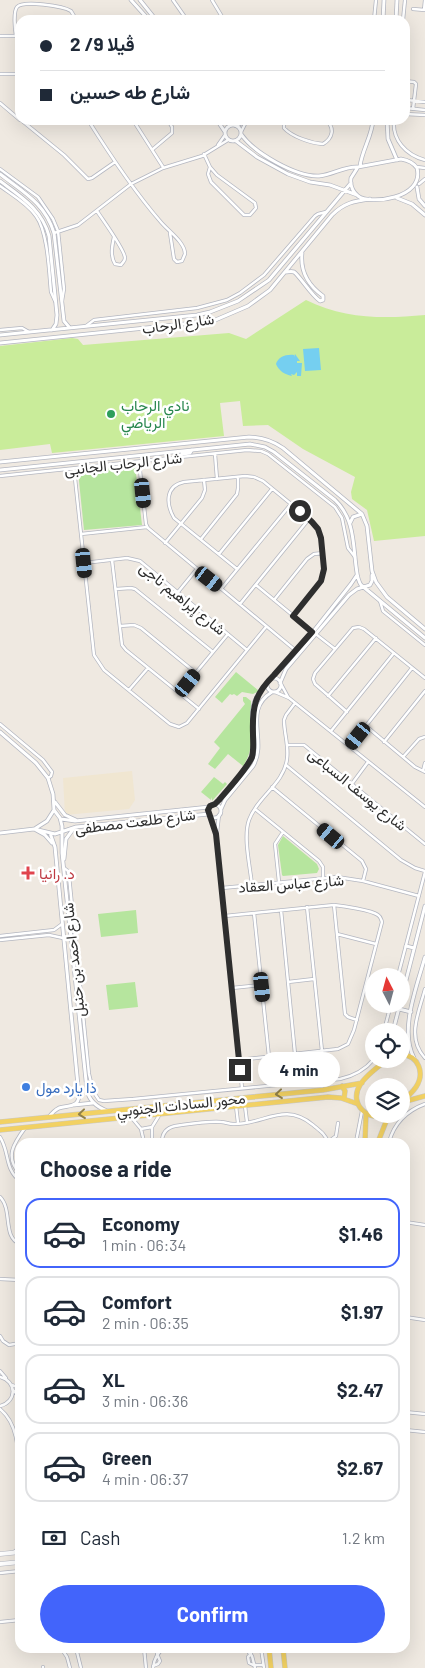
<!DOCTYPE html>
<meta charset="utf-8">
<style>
:root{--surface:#fff;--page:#f2f2f3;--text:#1f2937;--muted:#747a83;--line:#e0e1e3;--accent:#4264fb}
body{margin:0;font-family:Barlow,Vazirmatn,sans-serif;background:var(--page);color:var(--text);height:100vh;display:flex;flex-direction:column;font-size:19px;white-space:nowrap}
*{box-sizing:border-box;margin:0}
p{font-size:16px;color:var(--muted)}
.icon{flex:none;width:28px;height:28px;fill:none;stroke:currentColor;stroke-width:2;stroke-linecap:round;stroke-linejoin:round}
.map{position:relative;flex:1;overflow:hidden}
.sheet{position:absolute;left:15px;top:1138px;width:395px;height:515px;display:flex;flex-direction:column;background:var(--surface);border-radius:15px;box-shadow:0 5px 20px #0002}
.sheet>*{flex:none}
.banner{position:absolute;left:15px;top:15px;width:395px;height:110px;border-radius:15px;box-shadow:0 5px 20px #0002;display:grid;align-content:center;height:110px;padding:0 25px;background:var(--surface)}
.needle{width:32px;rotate:354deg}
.fabs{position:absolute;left:365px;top:968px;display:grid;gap:10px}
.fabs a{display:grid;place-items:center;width:45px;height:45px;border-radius:50%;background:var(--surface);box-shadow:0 5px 20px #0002;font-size:25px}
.end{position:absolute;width:22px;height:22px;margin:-11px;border:6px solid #2e2e2e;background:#fff;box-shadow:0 0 0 2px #fff}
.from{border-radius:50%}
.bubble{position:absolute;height:35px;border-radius:18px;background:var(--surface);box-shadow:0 5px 20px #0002;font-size:16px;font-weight:700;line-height:35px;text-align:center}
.car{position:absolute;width:15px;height:30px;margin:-15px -8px;border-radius:6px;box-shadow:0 0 4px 1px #0007;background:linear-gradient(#222 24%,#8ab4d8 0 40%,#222 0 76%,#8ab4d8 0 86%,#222 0)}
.banner b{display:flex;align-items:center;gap:18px;height:48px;font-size:19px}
.banner b+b{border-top:1px solid var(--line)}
.banner i{width:12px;height:12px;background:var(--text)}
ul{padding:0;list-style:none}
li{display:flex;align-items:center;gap:15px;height:70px;margin:0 10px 8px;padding:0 15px;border:2px solid var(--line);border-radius:15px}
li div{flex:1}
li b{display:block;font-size:19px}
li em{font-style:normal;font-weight:700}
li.on{border-color:var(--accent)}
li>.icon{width:45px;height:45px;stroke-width:1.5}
h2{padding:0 25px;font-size:22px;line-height:60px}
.pay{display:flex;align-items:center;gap:12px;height:55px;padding:0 25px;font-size:19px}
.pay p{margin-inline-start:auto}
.button{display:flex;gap:10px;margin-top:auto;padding:10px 25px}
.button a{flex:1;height:58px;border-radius:30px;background:var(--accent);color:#fff;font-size:20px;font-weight:700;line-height:58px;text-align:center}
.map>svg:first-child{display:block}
.education{fill:#f0e6d1}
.green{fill:#b6e59e}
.pitch{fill:#c9ec9a}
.water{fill:#75cff0}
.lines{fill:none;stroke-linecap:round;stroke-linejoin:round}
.minor-casing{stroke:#b4b7c1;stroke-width:4}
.tertiary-casing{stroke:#b4b7c1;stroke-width:4.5}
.secondary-casing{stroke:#b4b7c1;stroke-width:5}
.primary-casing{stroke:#c9c9c9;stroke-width:5.5}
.minor{stroke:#fff;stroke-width:2.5}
.tertiary{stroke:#fff;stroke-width:3}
.secondary{stroke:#fff;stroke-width:4}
.primary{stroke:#f2d163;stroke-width:4.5}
.oneway{stroke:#908048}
.route{stroke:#2e2e2e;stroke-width:6}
.leisure-dot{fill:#2e9e5b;stroke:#fff;stroke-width:2}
.health-dot{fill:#e0444e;stroke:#fff;stroke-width:2}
.shop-dot{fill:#3f7fe0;stroke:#fff;stroke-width:2}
.labels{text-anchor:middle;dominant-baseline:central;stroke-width:5;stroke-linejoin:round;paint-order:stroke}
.street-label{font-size:15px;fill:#2e2e2e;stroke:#fff}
.leisure-label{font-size:15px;fill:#27864d;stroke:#fff;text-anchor:start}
.health-label{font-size:15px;fill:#be3a42;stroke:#fff;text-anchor:start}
.shop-label{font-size:15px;fill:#366cbe;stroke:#fff;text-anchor:start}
</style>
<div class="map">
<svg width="425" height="1668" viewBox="0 0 425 1668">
<rect width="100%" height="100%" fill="#efe9e1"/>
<path class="education" d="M132,771L135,800L129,809L65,815L63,778Z"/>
<path class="green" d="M135,465L142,525L84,530L78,471Z
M236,672L259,691L253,694L242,692L237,696L234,694L232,695L230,694L222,703L215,697Z
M243,697H246L251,701C251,722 256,748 243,766L228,754L215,769L208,764L220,748L214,742L245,704L243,701Z
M214,777L218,780L217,782L218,780L223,784L225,782L227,784L212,801V797L211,800L201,792Z
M283,836L317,864L319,869L317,873L283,876L282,875L278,845Z
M136,910L138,933L101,937L98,914Z
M135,982L138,1007L109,1010L106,985Z"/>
<path class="pitch" d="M306,300C345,319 383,319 425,315V536L374,541L367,510L352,499L351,492L355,477L303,449L268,425L243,426L240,401L220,403L224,436L52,453L50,444L0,450V346L72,338L78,339L83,345L229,333L246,339Z"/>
<path class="water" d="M319,348L321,370L305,371L303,349Z
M295,354L300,361H297V363H302L301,376H297V372L294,375L291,374L292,376C284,374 279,371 276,364C278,357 286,354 294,355V357Z"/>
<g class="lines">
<g class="minor-casing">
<path id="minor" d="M173,0L187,20
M212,0L224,20
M413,9L425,10
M424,10L425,0
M374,20L376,0
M403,20L405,0
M0,36H20
M16,36C15,30 13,12 17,7C23,0 63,6 71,11L74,16V20
M0,74H20
M405,81L414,82L416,84L413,109
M407,81V100L425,102
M0,103L20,120
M405,108L425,110
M405,114L425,115
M21,120L64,155L88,179L92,178L115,162
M88,120C110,155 133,190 160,221C168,231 185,242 185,254L182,261L177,262L174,259L170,233
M133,120L163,167
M284,120V128C292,137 311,143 323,144C333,138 335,128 326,120
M394,120C392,140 406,155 425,160
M236,126L246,121
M241,132L247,120
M218,145L225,135
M153,149L172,133V127L168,120
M204,154L210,167L208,174L211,182L244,215H250L256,208L255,203L217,175L210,167
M417,167L425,168
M0,169L38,197L53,219L58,231L64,289L62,301
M419,184L425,179
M0,186C12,195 27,203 36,216C48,232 49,272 51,292L55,301
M97,211C102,219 125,250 125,258C125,261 123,262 121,265L115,264C110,256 112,246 114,237
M54,233L78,225L131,184L163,168L202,156L228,140
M86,326L94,320L197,308L227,300L240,293L264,275L315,216L318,214L326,212
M0,330L22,328L29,332
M215,454L217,479
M139,462L146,524L148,528L295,650
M74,469L94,655L104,670L170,724L179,727L187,723L266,627
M0,476L247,450L261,451L268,454L335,507L342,518L348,548L355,557
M81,534L147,527
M201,539L237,494L238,488V477
M165,543L202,498L205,490L204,480
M219,554L272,489
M112,560L122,645L126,650L199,709
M84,563L127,558L140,561L247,650
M237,569L174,518C166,504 165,486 184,482L245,476L254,477L263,481L313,522L318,529L321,538L324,569L321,581L293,616
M256,585L313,632
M116,589L131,588L135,589L213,652
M221,589L291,504
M178,592L196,570
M274,600L307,559L314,554L323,553
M380,601L383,611L425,645
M240,604L309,519
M120,626L134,625L141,628L196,673
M317,635L335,649
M281,684L288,697
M129,690L148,668
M275,692L289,698L425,807
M179,693L228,634
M328,696L376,638
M347,712L315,684L313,679L315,673L353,628L359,627L364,629L425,678
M0,724L43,760L52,772L51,776L48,778
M366,726L415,767L425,772
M331,731L394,653
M384,742L425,691
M287,745H304L425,844
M349,747L412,668
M403,757L419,739L425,737
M286,765L401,860L415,868L425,871
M423,771L425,763
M351,785L368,762
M272,787L362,861L366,869L363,881
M255,809L319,861L323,867V877
M210,816L216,834L218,855L242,1088
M217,832L219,815
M64,868L68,871L69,876L89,1074L93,1091L99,1100L104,1101L133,1099L340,1079C354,1076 365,1070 374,1059
M279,882L275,844L283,832
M252,885C250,866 243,837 249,820C257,797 284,784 287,759C289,746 284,733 284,720L286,715L295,703
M222,888L337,877L363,881L419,896
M334,905L345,1014L348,1017L357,1020
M307,907L322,1051
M281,910L295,1054
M254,913L269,1057
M225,916L334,905C343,906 371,910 378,915C381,917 381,919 382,922L354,1030L348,1044L338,1049L239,1060
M337,934L376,944
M0,936L54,930L62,924
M0,940L49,935L63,938
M398,976L425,872
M288,982L314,979
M232,988L262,985
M425,989C419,1012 406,1038 425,1058
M384,1031L391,1004
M236,1106L238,1123
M245,1106L247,1122
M131,1117L141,1129L144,1142
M141,1129L152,1127
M0,1137C10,1153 4,1168 20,1181
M152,1142V1127L160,1114
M162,1142C162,1133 166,1128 175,1126C190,1124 206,1121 221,1122C225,1122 229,1124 233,1124C264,1125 284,1101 313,1125C320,1131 325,1134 328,1142
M328,1142L336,1136L338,1123
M356,1142L362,1111
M389,1142C394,1124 406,1111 425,1104
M20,1174C4,1157 14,1143 25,1128
M0,1197C13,1210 2,1237 20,1244
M405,1222L425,1225
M0,1279L20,1280
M405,1317L425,1320
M0,1336L3,1341L9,1345L20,1343
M0,1371L6,1378
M0,1377C17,1381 17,1402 0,1406
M12,1385L20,1388
M13,1390L20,1397
M0,1409C21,1426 18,1459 20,1484
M405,1412L425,1414
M405,1430L425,1432
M14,1552L20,1547
M0,1573L20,1571
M0,1622L20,1620
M61,1648L67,1657L70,1668
M76,1648L81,1668
M144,1648L146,1668
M163,1648L168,1650L172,1648
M186,1648H189
M245,1648L252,1656L255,1668
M261,1648L264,1668
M251,1654L248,1657L249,1663L253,1665H263
M153,1666L158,1664L160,1661L157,1654
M43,1667V1668
M153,1668C154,1659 157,1653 164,1648"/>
</g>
<g class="tertiary-casing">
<path id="tertiary" d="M131,0L149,20
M140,0L156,20
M383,20L384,0
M396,20L397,0
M217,120L225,132
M224,120L230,125
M387,120L388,139L397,160
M225 133a8 8 0 1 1 16 0a8 8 0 1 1-16 0Z
M241,134C254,153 296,177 319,176C333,175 344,166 358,167
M236,141L257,157L288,174L310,182L330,185L357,195
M401,159C407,160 413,162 417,168C425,199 369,205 358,196C352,191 350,185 351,178L358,167Z
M360,166C362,150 372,136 373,120
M0,174C23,192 45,203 54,233L64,321L69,327
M0,181C20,196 42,209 49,236L57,315L56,324L52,330
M417,187L419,199L425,206
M397,198L412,204L425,215
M285,272C289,272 291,271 294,272C299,275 311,295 320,301L323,300V296C309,286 300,272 302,253
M0,335L197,315L210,312L238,301L269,280L351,183
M0,343L213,321L248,306L270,290L332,215C344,203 354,201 370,199
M179,458L182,454L190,453L192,450
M0,462L249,437C262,437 273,441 283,448L362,514L367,526L372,571L376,582L387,597L425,629
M0,470L250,444L265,447L274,452L335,500C354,518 353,542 356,566C357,573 357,579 361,585L425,638
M350,523L353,517L362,514
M267 685a7 7 0 1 1 14 0a7 7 0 1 1-14 0Z
M272,678L313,632L351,584L357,575
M280,683L286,669L349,595L357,589L370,585L372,581V575
M0,732L36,763L48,778L53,794L54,810L60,818L62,826V853L87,1090C89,1101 97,1107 107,1111
M55,802L65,815L76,820
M215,804C224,796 250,765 252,754C259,726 241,711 266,684
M207 811a7 7 0 1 1 14 0a7 7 0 1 1-14 0Z
M221,809L225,800L253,766C268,741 242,710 272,692
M61,819L75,821L209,807
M36,828L47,821L54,810
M36,830L45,835L52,843
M0,833L34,829L55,834L76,827L209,814
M64,859L66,839L74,828
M406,946L414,948
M401,1000L425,906
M399,1009L411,1012
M393,1031L400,1004
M414,1058C399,1030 417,986 425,957
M74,1105L93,1103
M49,1117C52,1113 55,1110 59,1108C68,1105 78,1108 79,1096L55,847L50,833"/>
</g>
<g class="secondary-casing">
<path id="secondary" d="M0,1554L20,1552
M0,1564L20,1562"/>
</g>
<g class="primary-casing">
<path id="primary" d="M401,1054C419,1056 425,1073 416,1087C412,1093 406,1098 401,1102
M342,1086L345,1091L344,1099
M403,1102L425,1096
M387,1114C369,1123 348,1104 360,1085C366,1075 379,1066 388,1059
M0,1122L323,1090L362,1083
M0,1130L328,1097L341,1098L358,1104
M365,1142L366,1114
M378,1142L389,1114
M269,1648L271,1668
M283,1648L285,1668"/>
</g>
<use href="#minor" class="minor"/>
<use href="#tertiary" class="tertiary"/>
<use href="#secondary" class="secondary"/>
<use href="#primary" class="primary"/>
</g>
<defs><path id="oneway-chevron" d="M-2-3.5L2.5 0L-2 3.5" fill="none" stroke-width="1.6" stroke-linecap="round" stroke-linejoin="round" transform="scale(1.25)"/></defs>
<g class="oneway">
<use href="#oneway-chevron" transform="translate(279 1094) rotate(174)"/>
<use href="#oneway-chevron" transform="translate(82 1114) rotate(174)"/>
</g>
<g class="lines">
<path class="route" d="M240,1070L216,834L208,810L210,806L215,804L219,800C228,789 247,769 252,757C254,750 253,741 253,734C252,706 255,694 274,675L312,632L293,616L321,581L324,569L321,538L318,529L312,522L300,511"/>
</g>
<circle class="leisure-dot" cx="111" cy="414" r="5"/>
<path class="health-dot" d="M25.5 865.5h5v5h5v5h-5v5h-5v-5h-5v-5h5z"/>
<circle class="shop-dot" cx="26" cy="1087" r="5"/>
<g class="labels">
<g class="street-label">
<text transform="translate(178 323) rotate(-8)">شارع الرحاب</text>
<text transform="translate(123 463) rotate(-6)">شارع الرحاب الجانبى</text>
<text transform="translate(183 598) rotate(39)">شارع إبراهيم ناجى</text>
<text transform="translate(358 789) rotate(39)">شارع يوسف السباعى</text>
<text transform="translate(135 821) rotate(-7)">شارع طلعت مصطفى</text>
<text transform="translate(291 883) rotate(-4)">شارع عباس العقاد</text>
<text transform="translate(73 960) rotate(-96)">شارع احمد بن حنبل</text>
<text transform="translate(181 1104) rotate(-6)">محور السادات الجنوبي</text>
</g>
<g class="leisure-label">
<text x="121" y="405">نادي الرحاب<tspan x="121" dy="17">الرياضي</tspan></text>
</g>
<g class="health-label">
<text x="39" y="873">د. رانيا</text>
</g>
<g class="shop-label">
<text x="36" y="1087">ذا يارد مول</text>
</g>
</g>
</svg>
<div class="fabs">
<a><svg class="needle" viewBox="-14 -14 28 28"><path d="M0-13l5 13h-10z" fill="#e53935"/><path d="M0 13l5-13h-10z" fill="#747a83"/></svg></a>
<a><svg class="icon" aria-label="locate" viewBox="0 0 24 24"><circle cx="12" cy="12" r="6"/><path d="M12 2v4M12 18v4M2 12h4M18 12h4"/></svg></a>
<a><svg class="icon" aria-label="layers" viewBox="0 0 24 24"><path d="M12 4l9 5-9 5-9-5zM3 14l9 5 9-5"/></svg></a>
</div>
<i class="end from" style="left:300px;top:511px"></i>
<i class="end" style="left:240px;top:1070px"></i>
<div class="bubble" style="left:258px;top:1052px;width:82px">4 min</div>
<i class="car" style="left:143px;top:493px;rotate:174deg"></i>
<i class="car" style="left:84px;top:563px;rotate:174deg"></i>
<i class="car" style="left:209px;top:579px;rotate:128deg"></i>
<i class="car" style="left:188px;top:683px;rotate:39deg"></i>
<i class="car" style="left:358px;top:736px;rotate:219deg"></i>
<i class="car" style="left:331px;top:836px;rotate:310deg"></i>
<i class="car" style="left:262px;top:987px;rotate:174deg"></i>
<div class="banner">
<b><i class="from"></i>ڤيلا 9/ 2</b>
<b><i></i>شارع طه حسين</b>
</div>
<section class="sheet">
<h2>Choose a ride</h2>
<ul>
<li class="on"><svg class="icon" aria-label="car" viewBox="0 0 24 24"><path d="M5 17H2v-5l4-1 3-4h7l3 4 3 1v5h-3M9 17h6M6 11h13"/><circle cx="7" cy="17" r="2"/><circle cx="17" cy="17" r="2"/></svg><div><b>Economy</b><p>1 min · 06:34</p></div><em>$1.46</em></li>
<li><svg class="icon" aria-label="car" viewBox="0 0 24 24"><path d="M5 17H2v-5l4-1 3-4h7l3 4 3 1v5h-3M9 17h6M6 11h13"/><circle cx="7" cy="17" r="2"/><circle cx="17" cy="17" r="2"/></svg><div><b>Comfort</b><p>2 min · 06:35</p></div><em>$1.97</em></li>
<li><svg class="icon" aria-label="car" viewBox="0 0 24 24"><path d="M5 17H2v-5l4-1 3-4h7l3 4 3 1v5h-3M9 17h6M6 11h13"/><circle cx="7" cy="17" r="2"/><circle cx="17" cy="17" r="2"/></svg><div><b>XL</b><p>3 min · 06:36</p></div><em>$2.47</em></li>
<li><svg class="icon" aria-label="car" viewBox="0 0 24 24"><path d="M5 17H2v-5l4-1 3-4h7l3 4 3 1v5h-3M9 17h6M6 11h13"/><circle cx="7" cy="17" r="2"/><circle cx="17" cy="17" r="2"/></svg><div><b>Green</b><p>4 min · 06:37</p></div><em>$2.67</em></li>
</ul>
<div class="pay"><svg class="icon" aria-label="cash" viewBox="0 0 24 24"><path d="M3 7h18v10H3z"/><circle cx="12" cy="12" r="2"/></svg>Cash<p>1.2 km</p></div>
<div class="button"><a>Confirm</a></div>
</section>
</div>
